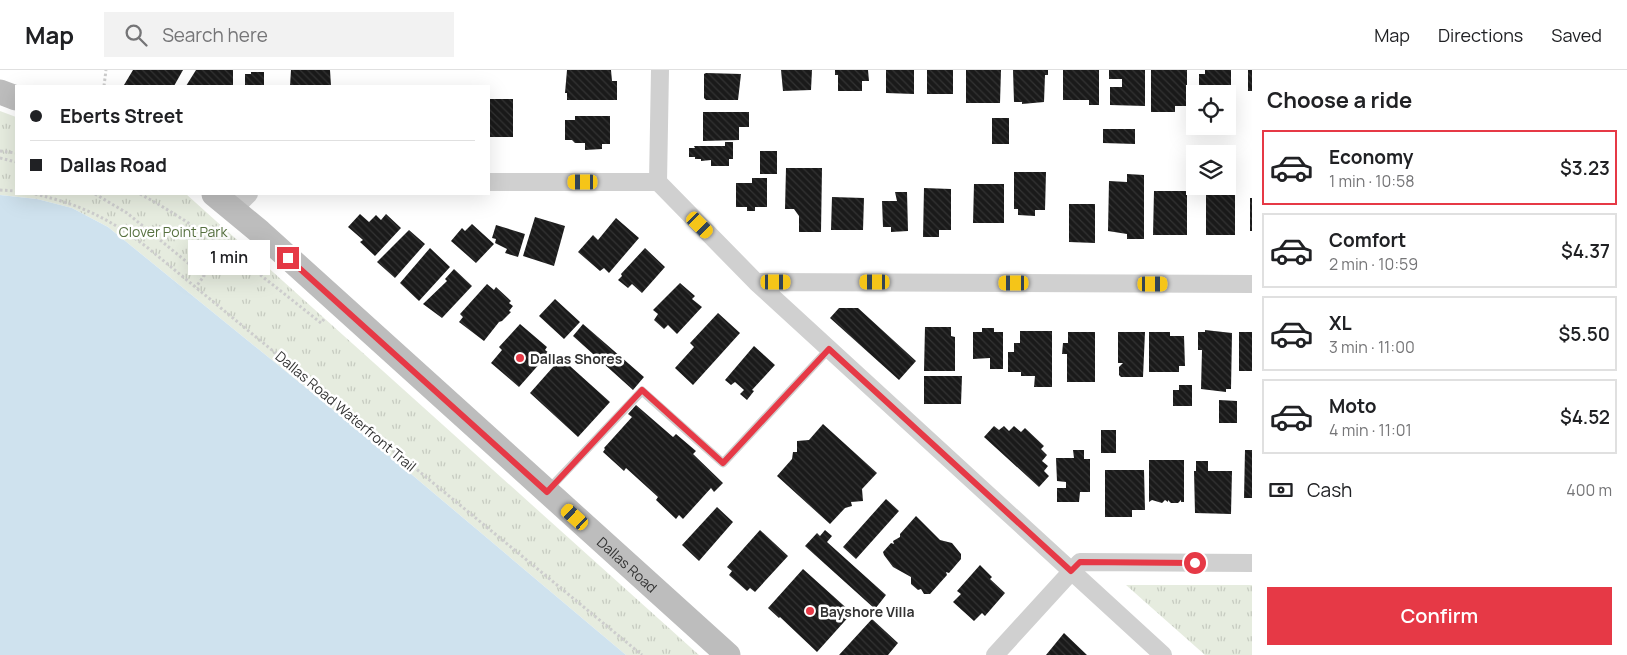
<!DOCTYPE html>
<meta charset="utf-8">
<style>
:root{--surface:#fff;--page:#f2f2f2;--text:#202124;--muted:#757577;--line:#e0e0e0;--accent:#e63946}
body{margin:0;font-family:Manrope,sans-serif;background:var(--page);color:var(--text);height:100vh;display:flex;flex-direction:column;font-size:19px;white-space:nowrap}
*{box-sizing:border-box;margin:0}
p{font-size:16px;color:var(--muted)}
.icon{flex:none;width:28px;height:28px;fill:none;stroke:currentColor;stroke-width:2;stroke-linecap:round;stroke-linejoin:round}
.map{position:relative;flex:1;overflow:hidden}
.side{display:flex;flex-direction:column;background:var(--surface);width:375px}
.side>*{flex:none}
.top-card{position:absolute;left:15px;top:15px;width:475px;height:110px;border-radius:0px;box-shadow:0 5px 20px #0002;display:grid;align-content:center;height:110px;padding:0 15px;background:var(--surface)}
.controls{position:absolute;left:1186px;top:15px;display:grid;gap:10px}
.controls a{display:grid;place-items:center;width:50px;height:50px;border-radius:0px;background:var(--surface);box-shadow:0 5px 20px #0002;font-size:25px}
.end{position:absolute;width:22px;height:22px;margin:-11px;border:6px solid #e63946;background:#fff;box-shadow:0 0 0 2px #fff}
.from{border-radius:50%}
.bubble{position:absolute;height:35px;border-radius:0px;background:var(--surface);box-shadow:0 5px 20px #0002;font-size:16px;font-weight:600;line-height:35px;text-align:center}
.car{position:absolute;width:15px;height:30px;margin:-15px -8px;border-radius:6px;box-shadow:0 0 4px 1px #0007;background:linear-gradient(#f5c518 24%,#345 0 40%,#f5c518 0 76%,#345 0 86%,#f5c518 0)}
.top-card b{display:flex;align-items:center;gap:18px;height:48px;font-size:19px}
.top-card b+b{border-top:1px solid var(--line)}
.top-card i{width:12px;height:12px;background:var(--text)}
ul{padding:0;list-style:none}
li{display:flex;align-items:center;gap:15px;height:75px;margin:0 10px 8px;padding:0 5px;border:2px solid var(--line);border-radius:0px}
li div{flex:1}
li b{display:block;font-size:19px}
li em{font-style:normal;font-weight:600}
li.selected{border-color:var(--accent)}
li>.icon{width:45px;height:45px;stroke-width:1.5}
h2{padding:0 15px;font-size:22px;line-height:60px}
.pay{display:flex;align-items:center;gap:12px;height:55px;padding:0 15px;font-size:19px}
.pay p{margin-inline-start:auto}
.cta{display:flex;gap:10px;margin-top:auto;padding:10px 15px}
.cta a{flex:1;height:58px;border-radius:0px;background:var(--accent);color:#fff;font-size:20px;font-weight:600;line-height:58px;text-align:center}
header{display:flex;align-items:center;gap:30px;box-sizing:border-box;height:70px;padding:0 25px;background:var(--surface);border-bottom:1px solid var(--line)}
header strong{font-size:24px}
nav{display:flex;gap:28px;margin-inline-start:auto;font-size:18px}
.search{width:350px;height:45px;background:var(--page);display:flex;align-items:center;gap:12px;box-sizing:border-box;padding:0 18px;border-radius:0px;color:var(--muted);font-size:19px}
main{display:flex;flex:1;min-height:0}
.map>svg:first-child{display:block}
.park{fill:url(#park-tufts)}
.water{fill:#cfe2ee}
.building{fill:url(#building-back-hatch)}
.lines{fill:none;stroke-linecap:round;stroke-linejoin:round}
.path{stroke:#cdcdcd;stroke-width:3;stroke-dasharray:2.5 2.5;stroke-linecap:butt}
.service{stroke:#d0d0d0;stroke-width:9}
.minor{stroke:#d0d0d0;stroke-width:18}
.secondary{stroke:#bdbdbd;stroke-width:25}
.route{stroke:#e63946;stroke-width:6}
.poi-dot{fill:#e63946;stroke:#fff;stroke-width:2}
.labels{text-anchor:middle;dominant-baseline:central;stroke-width:5;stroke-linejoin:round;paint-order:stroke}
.park-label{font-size:14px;fill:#56703f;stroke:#fff}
.poi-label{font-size:14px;font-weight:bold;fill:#333;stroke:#fff;text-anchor:start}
.street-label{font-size:14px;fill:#333;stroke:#fff}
</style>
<header>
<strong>Map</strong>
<div class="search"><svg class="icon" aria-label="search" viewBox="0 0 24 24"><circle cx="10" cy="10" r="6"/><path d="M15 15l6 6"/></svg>Search here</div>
<nav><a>Map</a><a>Directions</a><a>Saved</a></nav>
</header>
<main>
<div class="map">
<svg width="1252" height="585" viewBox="0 0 1252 585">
<defs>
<pattern id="park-tufts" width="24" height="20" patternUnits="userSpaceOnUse" patternTransform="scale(1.25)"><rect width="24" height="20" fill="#e6ecdf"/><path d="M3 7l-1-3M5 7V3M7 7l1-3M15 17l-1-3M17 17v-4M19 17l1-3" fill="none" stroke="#c6cbc0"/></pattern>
<pattern id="building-back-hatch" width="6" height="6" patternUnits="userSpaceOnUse" patternTransform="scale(1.25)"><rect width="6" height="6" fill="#1a1a1a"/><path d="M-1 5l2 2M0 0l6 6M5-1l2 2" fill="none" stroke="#333"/></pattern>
</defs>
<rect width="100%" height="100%" fill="#fff"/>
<path class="park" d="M0,41L16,47V124H186L699,585H626L379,377L108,157L72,138L37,129L0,125Z
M1126,515H1252V585H1205Z"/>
<path class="water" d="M0,125L37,129L72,138L108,157L379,377L626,585H0Z"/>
<path class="building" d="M133,0H183L174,16H127L124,15Z
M196,0H233V16H186Z
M291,0H330L331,16H290Z
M567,0H611L612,11H617V30H567V23H565Z
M781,0H812L811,20L783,21Z
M835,0H868L869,11H862V21H838V5H835Z
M886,0H914V24L886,23Z
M927,0H953V24H927Z
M966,0H1001L1000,33H966Z
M1013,0H1048V5H1045L1044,32L1022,34V32H1014Z
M1063,0H1099V35H1089V30H1063Z
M1109,0H1145V36L1110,35V17H1122V9H1109Z
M1151,0H1187V36H1175V42H1151Z
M1205,0H1231V29H1228V24H1199V4H1205Z
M1248,0H1252V21H1248Z
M251,2H264V16H245V4H251Z
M706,3L741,4L738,30H706L704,28V4Z
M489,29H513V67H489Z
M703,42H749V57H739V70L703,71Z
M575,46H610V74H602V79L585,80V73H575L572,70H565V50H575Z
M992,48H1009V74H992Z
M1103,59H1135V74L1103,73Z
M725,72H733V89H729V96H711V90L701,91V89H695V87H689V78H695L694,76H725Z
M760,81H777V104H760Z
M786,98H822L821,162H799V146L794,139H785Z
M1014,102H1046L1045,140H1035V146L1018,145V139H1014Z
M1127,104L1144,105V169H1127V164L1108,161L1109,111L1127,112Z
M752,108H767V137H755V141H747V137H736V113H752Z
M974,114H1004V153H973Z
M1206,116L1235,118V165H1206Z
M924,118L951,119V160H939V167H923Z
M1154,121H1187V165H1153Z
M895,122H907L908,161L891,162V157H883L882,131H897Z
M832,127L864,128L863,160H831Z
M1250,128H1252V161H1250Z
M1069,134H1095V173L1069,172Z
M360,144L369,152L376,145L381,150L386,144L401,158L375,186L360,172L363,170L348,157Z
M535,147L565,156L554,196L523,186Z
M616,148L639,168L609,203L604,198L600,201L578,182L593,165L598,170Z
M472,154L494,174L476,193L451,171L462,158L465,161Z
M496,155L525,164L518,187L505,183L507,179L495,173L496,169L492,168Z
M409,160L425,174L395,208L377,192Z
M430,178L450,197L419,231L400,213Z
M645,178L665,197L642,223L632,214L628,218L618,210L622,206L621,204Z
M454,199L472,216L442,248L423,234L447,211L445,209Z
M680,213L695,226L692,229L702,237L677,264L668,255L664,259L654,250L658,244L653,240Z
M487,214L494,220L496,217L511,231L509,233L513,236L509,241L511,242L502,251L499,252L484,271L459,252L463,247L460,244Z
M555,229L580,252L564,269L539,246Z
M839,238H858L916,291L899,310L830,248Z
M718,243L740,263L693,315L675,298L694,277L690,273Z
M520,254L547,277L545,280L549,283L519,317L491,293L502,280L499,277Z
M583,254L644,307L633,320L573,266Z
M925,257H951V266L955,267V301H924Z
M982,258H994V262H1003V299H990V288L973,289V262H982Z
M1205,260L1232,263L1231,319H1226V322L1201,319L1202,280H1198V262H1205Z
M1020,261H1052V317H1034L1035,306H1021V302H1008V282H1014V273H1020Z
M1068,262H1095V312H1067V284H1062L1063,273H1068Z
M1118,262H1145L1143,307H1121L1119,305V297L1123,293H1118Z
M1149,262H1170V266H1184L1185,296H1179V302H1149Z
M1239,262H1252V301H1239Z
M754,276L775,295L752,320L754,321L747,330L740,324L744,320L735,312L731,315L725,310Z
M561,288L610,332L578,367L530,323Z
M924,306H962L961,334H924Z
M1179,315H1192V336H1173V320H1179Z
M1219,330L1237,331V353H1219Z
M636,335L673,367L676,364L696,381L693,384L723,413L714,422L711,418L683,449L679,445L676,449L656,430L658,427L626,398L624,401L603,382L605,379L604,378L632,347L628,344Z
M823,354L877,403L862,419L863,431L851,432L852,436L845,438L830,454L777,406L792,389L793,382H797V371L809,370Z
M994,356L999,360L1004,356L1009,361L1014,356L1021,362L1025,358L1044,376L1041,379L1047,385L1042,391L1048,396L1044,401L1049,406L1039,417L984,367Z
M1101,360H1116V383H1101Z
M1073,380H1084V389H1090V422H1080L1079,432H1057V418H1066V412L1057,411L1056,388H1074Z
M1245,380H1252V428H1244Z
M1149,390H1184V432H1181V430L1178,433H1171L1168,430V432L1165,430L1162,433L1152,430L1149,432Z
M1196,391H1208V401H1232L1231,444L1195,443L1194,401H1196Z
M1105,400H1144L1145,440H1132V447H1105Z
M886,429L899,441L856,489L843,477Z
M717,437L733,452L699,491L682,475Z
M916,446L940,470L952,473L961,484V489L949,503L946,502L947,505L930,524H924L921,519L918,520L911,514V507L893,497L884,485L883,482L891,473L894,474L893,471L900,467V464Z
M760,460L788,486L755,522L750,518L747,521L729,505L732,501L727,497Z
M825,460L832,466L827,472L886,525L875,539L805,476L817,463L820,466Z
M980,495L992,507L990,509L1005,523L985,546L982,543L974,551L953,532L961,524L957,521Z
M803,499L852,543L817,582L780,547L779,548L768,538Z
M872,549L898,573L888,585H839Z
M1064,563L1087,585H1046Z"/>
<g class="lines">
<path class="path" d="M104,16L106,0
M0,81L16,83
M0,88L16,92
M0,120L16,121
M35,124C82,135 110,149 148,178L642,585
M95,124L127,143L204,206L196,217
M140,124C205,159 263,207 321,253L324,249"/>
<path class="service" d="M547,421L642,321L723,393L829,279"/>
<path class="minor" d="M489,112H658L756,212L1163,585
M658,112L660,0
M234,139L249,124
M756,212L1252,214
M995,585L1080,492L1252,493"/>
<g class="secondary">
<path d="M0,22L16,28"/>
<path id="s1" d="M214,124L260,162L728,585"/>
</g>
</g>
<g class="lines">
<path class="route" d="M288,188L547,422L642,320L723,393L829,279L1071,501L1080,492L1195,493"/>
</g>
<g class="poi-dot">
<circle cx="520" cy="288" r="5"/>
<circle cx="810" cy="541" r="5"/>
</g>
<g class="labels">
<g class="park-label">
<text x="173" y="161">Clover Point Park</text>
</g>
<g class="poi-label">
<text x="530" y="288">Dallas Shores</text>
<text x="820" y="541">Bayshore Villa</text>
</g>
<g class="street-label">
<text transform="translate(346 341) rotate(40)">Dallas Road Waterfront Trail</text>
<text stroke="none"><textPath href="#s1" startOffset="555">Dallas Road</textPath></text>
</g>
</g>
</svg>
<div class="controls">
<a><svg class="icon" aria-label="locate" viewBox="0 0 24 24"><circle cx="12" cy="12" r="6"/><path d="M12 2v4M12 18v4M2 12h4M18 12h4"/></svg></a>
<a><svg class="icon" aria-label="layers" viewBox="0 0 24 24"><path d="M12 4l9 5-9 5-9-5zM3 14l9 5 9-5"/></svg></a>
</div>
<i class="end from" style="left:1195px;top:493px"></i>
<i class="end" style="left:288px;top:188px"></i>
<div class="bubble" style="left:188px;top:170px;width:82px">1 min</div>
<i class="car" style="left:583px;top:112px;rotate:270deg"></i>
<i class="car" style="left:700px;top:155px;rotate:135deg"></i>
<i class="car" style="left:776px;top:212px;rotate:90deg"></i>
<i class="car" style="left:875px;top:212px;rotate:270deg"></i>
<i class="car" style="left:1014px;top:213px;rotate:270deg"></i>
<i class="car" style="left:1153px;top:214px;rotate:90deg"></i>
<i class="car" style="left:575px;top:447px;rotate:312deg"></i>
<div class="top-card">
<b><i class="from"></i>Eberts Street</b>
<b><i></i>Dallas Road</b>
</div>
</div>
<section class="side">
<h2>Choose a ride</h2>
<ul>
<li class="selected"><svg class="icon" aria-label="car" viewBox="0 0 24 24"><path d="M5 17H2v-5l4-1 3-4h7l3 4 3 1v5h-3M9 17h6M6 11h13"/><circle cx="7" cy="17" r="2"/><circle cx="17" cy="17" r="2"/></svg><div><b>Economy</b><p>1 min · 10:58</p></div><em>$3.23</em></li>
<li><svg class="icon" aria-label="car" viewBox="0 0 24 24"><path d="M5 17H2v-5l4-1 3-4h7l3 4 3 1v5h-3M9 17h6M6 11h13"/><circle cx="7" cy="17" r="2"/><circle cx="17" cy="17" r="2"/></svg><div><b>Comfort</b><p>2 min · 10:59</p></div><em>$4.37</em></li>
<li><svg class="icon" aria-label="car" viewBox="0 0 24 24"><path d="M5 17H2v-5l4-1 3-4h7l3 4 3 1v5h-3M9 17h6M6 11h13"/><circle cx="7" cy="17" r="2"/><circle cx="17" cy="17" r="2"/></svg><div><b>XL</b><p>3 min · 11:00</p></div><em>$5.50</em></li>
<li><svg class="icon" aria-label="car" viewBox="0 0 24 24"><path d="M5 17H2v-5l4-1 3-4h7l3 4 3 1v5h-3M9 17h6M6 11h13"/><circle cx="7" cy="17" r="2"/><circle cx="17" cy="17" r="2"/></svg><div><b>Moto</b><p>4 min · 11:01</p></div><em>$4.52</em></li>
</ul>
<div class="pay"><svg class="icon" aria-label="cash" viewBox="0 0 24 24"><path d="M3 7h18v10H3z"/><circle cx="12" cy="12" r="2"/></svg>Cash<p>400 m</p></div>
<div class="cta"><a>Confirm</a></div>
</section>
</main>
